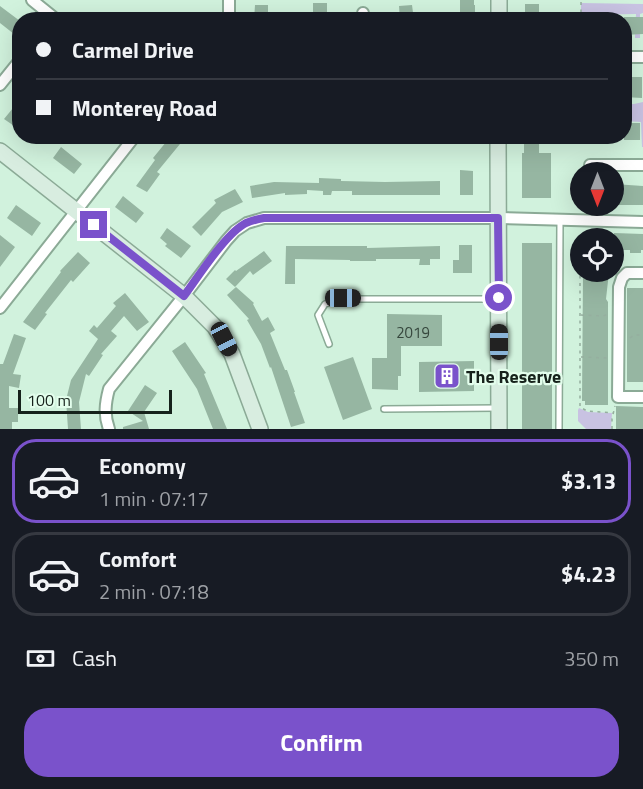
<!DOCTYPE html>
<meta charset="utf-8">
<style>
:root{--surface:#171b24;--page:#242831;--text:#f1f3f6;--muted:#9ea1a6;--line:#363941;--accent:#7a52cb}
body{margin:0;font-family:"Titillium Web",sans-serif;background:var(--page);color:var(--text);height:100vh;display:flex;flex-direction:column;font-size:22px;white-space:nowrap}
*{box-sizing:border-box;margin:0}
p{font-size:20px;color:var(--muted)}
.icon{flex:none;width:33px;height:33px;fill:none;stroke:currentColor;stroke-width:2;stroke-linecap:round;stroke-linejoin:round}
.map{position:relative;height:429px;overflow:hidden}
.sheet{display:flex;flex-direction:column;background:var(--surface);flex:1}
.sheet>*{flex:none}
.top-card{position:absolute;left:12px;top:12px;width:620px;height:132px;border-radius:24px;box-shadow:0 6px 24px #0002;display:grid;align-content:center;height:132px;padding:0 24px;background:var(--surface)}
.needle{width:39px;rotate:180deg}
.buttons{position:absolute;left:570px;top:162px;display:grid;gap:12px}
.buttons a{display:grid;place-items:center;width:54px;height:54px;border-radius:50%;background:var(--surface);box-shadow:0 6px 24px #0002;font-size:30px}
.scale{position:absolute;left:18px;bottom:15px;width:154px;box-sizing:border-box;padding-left:6px;border:3px solid #16221b;border-top:0;font-size:16px;line-height:21px;white-space:nowrap;color:#16221b;-webkit-text-stroke:4px #e3feec;paint-order:stroke}
.end{position:absolute;width:27px;height:27px;margin:-14px;border:8px solid #7a52cb;background:#fff;box-shadow:0 0 0 3px #fff}
.from{border-radius:50%}
.car{position:absolute;width:18px;height:36px;margin:-18px -9px;border-radius:8px;box-shadow:0 0 4px 2px #0007;background:linear-gradient(#222 24%,#8ab4d8 0 40%,#222 0 76%,#8ab4d8 0 86%,#222 0)}
.top-card b{display:flex;align-items:center;gap:21px;height:57px;font-size:22px}
.top-card b+b{border-top:2px solid var(--line)}
.top-card i{width:15px;height:15px;background:var(--text)}
ul{padding:10px 0 0;list-style:none}
li{display:flex;align-items:center;gap:18px;height:84px;margin:0 12px 9px;padding:0 12px;border:3px solid var(--line);border-radius:24px}
li div{flex:1}
li b{display:block;font-size:22px}
li em{font-style:normal;font-weight:700}
li.current{border-color:var(--accent)}
li>.icon{width:54px;height:54px;stroke-width:1.5}
.pay{display:flex;align-items:center;gap:15px;height:66px;padding:0 24px;font-size:22px}
.pay p{margin-inline-start:auto}
.primary-button{display:flex;gap:12px;margin-top:auto;padding:12px 24px}
.primary-button a{flex:1;height:69px;border-radius:24px;background:var(--accent);color:#fff;font-size:24px;font-weight:700;line-height:69px;text-align:center}
.map>svg:first-child{display:block}
.green{fill:#c8c2e2}
.building{fill:#96b6a2}
.lines{fill:none;stroke-linecap:round;stroke-linejoin:round}
.lane-casing{stroke:#8baa96;stroke-width:8}
.street-casing{stroke:#8baa96;stroke-width:14}
.secondary-casing{stroke:#8baa96;stroke-width:18}
.path{stroke:#95af9f;stroke-width:1.5;stroke-dasharray:3 4.5;stroke-linecap:butt}
.lane{stroke:#fff;stroke-width:5}
.street{stroke:#fff;stroke-width:10}
.secondary{stroke:#d8ede0;stroke-width:15}
.route{stroke:#7a52cb;stroke-width:8}
.labels{text-anchor:middle;dominant-baseline:central;stroke-width:4.5;stroke-linejoin:round;paint-order:stroke}
.number-label{font-size:15px;fill:#36473d}
.poi-label{font-size:18px;font-weight:bold;fill:#16221b;stroke:#e3feec;text-anchor:start}
</style>
<div class="map">
<svg width="643" height="429" viewBox="0 0 643 429">
<rect width="100%" height="100%" fill="#d1f2dd"/>
<path class="green" d="M581,3L643,4V13L640,14V38H635L636,14L581,15Z
M643,102V147H642L641,122L624,121V104H634Z
M579,408L588,412L612,413L611,429H586L578,421V410Z"/>
<path class="building" d="M460,0H474V5H475V20H460Z
M313,3H327V20H313Z
M525,4H539V20H525Z
M255,5H268V20H254Z
M412,5L414,20H400L399,6Z
M0,6L20,21V28L14,34L0,23Z
M624,17H643V34L624,35Z
M631,77H642V98L624,97V79H631Z
M13,108L20,113V130L4,119Z
M630,123H640V140H624V125H630Z
M171,136H193L180,144L157,172L160,174L147,192L136,186L155,160L153,158Z
M524,136H539V153H551V198H522V153H524Z
M61,147L82,164L74,174L53,158Z
M460,170L473,171V195H460Z
M319,178L341,179V181L385,182L440,181V195H352V191H332L331,195H323V191L307,190V194L285,195V193L252,198L250,186L274,182L319,183Z
M614,184L643,186V205H614Z
M235,189L243,202L222,212L201,236L192,227L216,203L214,200Z
M123,196L144,213L136,223L115,207Z
M16,205L41,223L32,236L7,218Z
M167,228L191,246L181,258L165,246L167,244L160,238Z
M614,233L643,234V250H641V253H630V250H614Z
M0,235L15,247L0,267Z
M522,243H552V429H522Z
M459,245H472V273H453V260H459Z
M286,246H367V248L440,246V259H430V265H419L420,259H376V261H350V260L295,259V284H285Z
M264,251L272,261L253,275L250,271L235,287L226,279L235,270L236,271Z
M78,252L90,263L73,282L71,280L45,313L47,314L35,330L23,322L61,272L60,271Z
M583,272H609L606,299L608,302V405H585V401H582Z
M236,287L254,303L253,304L262,321L268,317L275,330L270,333L285,370H287L295,392H294L305,423L291,427L271,367L270,368L261,344L247,320L249,319L227,295Z
M627,288H643V382H627Z
M125,293L149,322L137,331L124,316L111,331L117,336L101,354L103,355L89,376L86,374L79,402L81,429H68L66,400L71,380L98,339L89,331L94,325L97,328L116,306L113,303Z
M387,314L442,315V346H401V376H398V390L372,389V358H387Z
M14,334L26,338L13,374L21,375L19,388L9,386V408H18V422H12V429H0V364H3Z
M185,342L206,373L204,374L227,429H213L197,389L172,351Z
M353,357L372,409L343,420L324,367Z
M474,361V391L419,392V362Z
M145,385L157,393L144,412L149,429H123V427L143,421L128,411Z
M616,406L643,407V429H616Z"/>
<g class="lines">
<g class="lane-casing">
<path id="lane" d="M329,344L318,315L325,304L343,299H497
M384,409L497,408
M559,429L560,220"/>
</g>
<g class="street-casing">
<path id="street" d="M32,0L53,17L51,20
M229,20V0
M363,20V13
M624,57H643
M0,85L20,60
M590,165H643
M643,273H627L622,278L619,287L618,397H643
M0,308L135,136
M109,429C104,415 105,404 109,389L184,296L226,241L235,231L247,223L264,218H498L643,222"/>
</g>
<g class="secondary-casing">
<path id="secondary" d="M499,20V0
M498,136L499,429
M0,151L184,296L215,327L232,354L260,429"/>
</g>
<path class="path" d="M581,20V0
M580,268V407L587,411L614,413
M581,315L603,316L608,314
M630,338L634,335H643
M581,357L609,358
M612,429V419L615,406"/>
<use href="#lane" class="lane"/>
<use href="#street" class="street"/>
<use href="#secondary" class="secondary"/>
</g>
<g class="lines">
<path class="route" d="M94,225L184,296C198,277 226,233 246,223C251,221 258,219 264,218H498L499,298"/>
</g>
<defs>
<g id="building-square" transform="scale(1.35)"><rect x="-9" y="-9" width="18" height="18" rx="4" fill="#7a52cb" stroke="#e3feec"/><path d="M-4-6H4V6H1V3H-1V6H-4ZM-2.5-4.3h1.7v1.8h-1.7ZM.8-4.3h1.7v1.8H.8ZM-2.5-1h1.7V.8h-1.7ZM.8-1h1.7V.8H.8Z" fill="#fff"/></g>
</defs>
<g fill-rule="evenodd">
<use href="#building-square" x="447" y="376"/>
</g>
<g class="labels">
<g class="number-label">
<text x="413" y="332">2019</text>
</g>
<g class="poi-label">
<text x="466" y="376">The Reserve</text>
</g>
</g>
</svg>
<div class="buttons">
<a><svg class="needle" viewBox="-14 -14 28 28"><path d="M0-13l5 13h-10z" fill="#e53935"/><path d="M0 13l5-13h-10z" fill="#9ea1a6"/></svg></a>
<a><svg class="icon" aria-label="locate" viewBox="0 0 24 24"><circle cx="12" cy="12" r="6"/><path d="M12 2v4M12 18v4M2 12h4M18 12h4"/></svg></a>
</div>
<div class="scale">100 m</div>
<i class="end from" style="left:499px;top:298px"></i>
<i class="end" style="left:94px;top:225px"></i>
<i class="car" style="left:343px;top:298px;rotate:90deg"></i>
<i class="car" style="left:224px;top:339px;rotate:153deg"></i>
<i class="car" style="left:499px;top:342px;rotate:0deg"></i>
<div class="top-card">
<b><i class="from"></i>Carmel Drive</b>
<b><i></i>Monterey Road</b>
</div>
</div>
<section class="sheet">
<ul>
<li class="current"><svg class="icon" aria-label="car" viewBox="0 0 24 24"><path d="M5 17H2v-5l4-1 3-4h7l3 4 3 1v5h-3M9 17h6M6 11h13"/><circle cx="7" cy="17" r="2"/><circle cx="17" cy="17" r="2"/></svg><div><b>Economy</b><p>1 min · 07:17</p></div><em>$3.13</em></li>
<li><svg class="icon" aria-label="car" viewBox="0 0 24 24"><path d="M5 17H2v-5l4-1 3-4h7l3 4 3 1v5h-3M9 17h6M6 11h13"/><circle cx="7" cy="17" r="2"/><circle cx="17" cy="17" r="2"/></svg><div><b>Comfort</b><p>2 min · 07:18</p></div><em>$4.23</em></li>
</ul>
<div class="pay"><svg class="icon" aria-label="cash" viewBox="0 0 24 24"><path d="M3 7h18v10H3z"/><circle cx="12" cy="12" r="2"/></svg>Cash<p>350 m</p></div>
<div class="primary-button"><a>Confirm</a></div>
</section>
